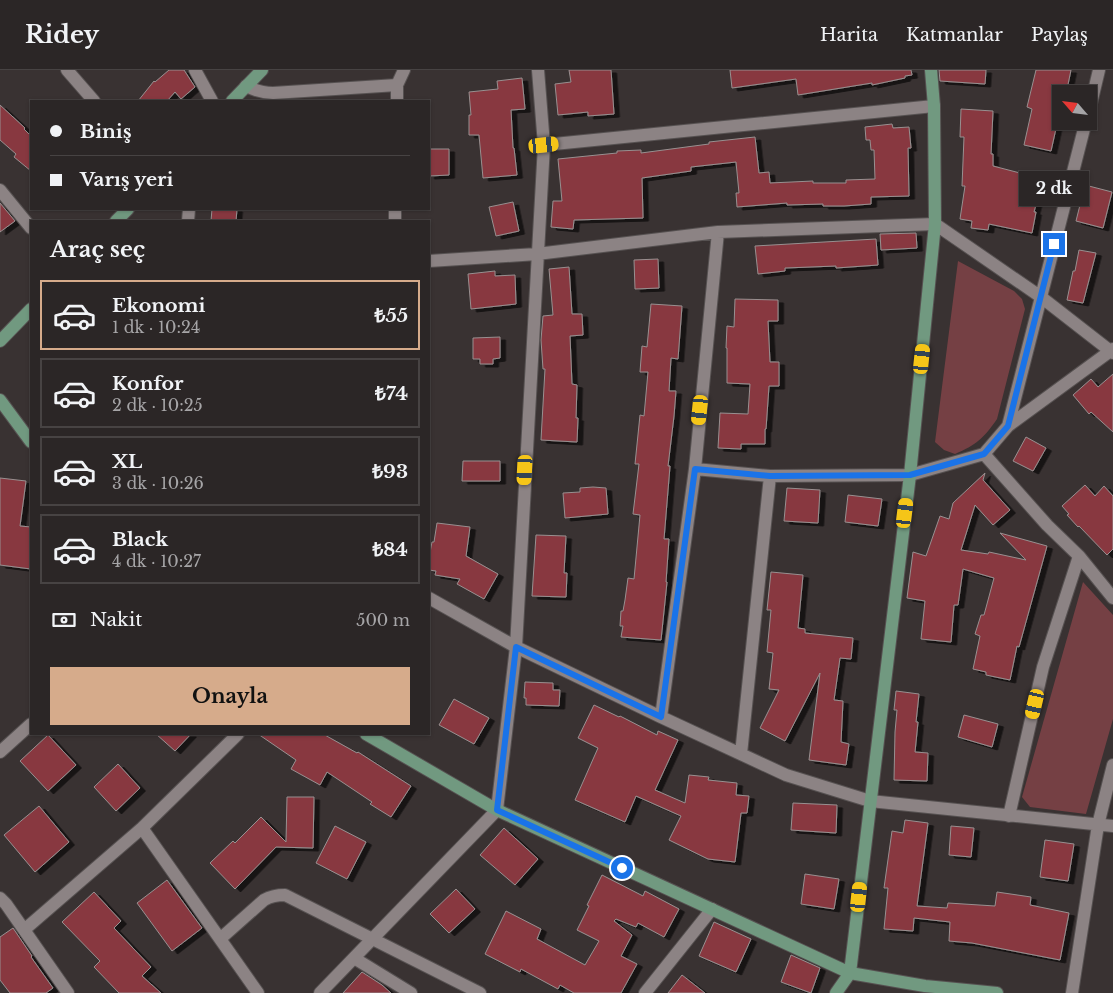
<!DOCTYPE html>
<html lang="tr">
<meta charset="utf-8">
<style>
:root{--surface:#2b2626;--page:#373232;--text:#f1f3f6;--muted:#a6a5a7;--line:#474343;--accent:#d6ab8b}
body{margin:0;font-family:"Libre Baskerville",serif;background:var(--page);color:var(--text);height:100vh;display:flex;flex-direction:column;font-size:19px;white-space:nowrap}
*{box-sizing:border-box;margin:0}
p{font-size:16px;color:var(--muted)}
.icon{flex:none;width:28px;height:28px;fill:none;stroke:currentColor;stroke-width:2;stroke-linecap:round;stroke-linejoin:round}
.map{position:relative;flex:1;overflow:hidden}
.details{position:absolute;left:30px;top:150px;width:400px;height:515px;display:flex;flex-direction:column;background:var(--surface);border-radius:0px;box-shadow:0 1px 4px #0004,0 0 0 1px var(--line)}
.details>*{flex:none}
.guide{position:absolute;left:30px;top:30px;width:400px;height:110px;border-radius:0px;box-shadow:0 1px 4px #0004,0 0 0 1px var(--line);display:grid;align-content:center;height:110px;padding:0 20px;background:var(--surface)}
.needle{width:32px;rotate:298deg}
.controls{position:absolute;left:1052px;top:15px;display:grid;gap:10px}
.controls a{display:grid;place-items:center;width:45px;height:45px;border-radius:0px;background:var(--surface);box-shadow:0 1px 4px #0004,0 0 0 1px var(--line);font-size:25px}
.end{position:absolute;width:22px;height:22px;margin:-11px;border:6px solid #1a73e8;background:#fff;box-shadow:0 0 0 2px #fff}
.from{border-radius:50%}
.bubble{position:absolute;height:35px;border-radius:0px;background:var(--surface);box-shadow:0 1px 4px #0004,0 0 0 1px var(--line);font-size:16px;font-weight:700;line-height:35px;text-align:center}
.car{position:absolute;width:15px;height:30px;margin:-15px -8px;border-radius:6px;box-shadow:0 0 4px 1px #0007;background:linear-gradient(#f5c518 24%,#345 0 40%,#f5c518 0 76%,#345 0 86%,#f5c518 0)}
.guide b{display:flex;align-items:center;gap:18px;height:48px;font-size:19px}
.guide b+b{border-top:1px solid var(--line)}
.guide i{width:12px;height:12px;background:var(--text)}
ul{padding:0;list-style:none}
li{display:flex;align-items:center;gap:15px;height:70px;margin:0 10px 8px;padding:0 10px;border:2px solid var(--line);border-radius:0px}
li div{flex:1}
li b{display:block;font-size:19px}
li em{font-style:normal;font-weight:700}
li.current{border-color:var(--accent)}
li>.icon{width:45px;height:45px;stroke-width:1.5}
h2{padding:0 20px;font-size:22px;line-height:60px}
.pay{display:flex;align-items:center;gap:12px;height:55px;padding:0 20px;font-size:19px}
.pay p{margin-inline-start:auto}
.action{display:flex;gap:10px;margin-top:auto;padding:10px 20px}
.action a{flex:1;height:58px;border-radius:0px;background:var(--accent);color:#111;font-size:20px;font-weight:700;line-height:58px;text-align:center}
header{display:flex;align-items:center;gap:30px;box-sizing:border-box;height:70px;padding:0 25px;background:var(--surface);border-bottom:1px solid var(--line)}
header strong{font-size:24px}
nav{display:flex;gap:28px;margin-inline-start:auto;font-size:18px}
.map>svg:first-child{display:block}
.green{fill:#754044}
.building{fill:#883841;stroke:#989090;filter:url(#shadow)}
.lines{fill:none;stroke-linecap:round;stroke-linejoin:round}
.street-casing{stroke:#565151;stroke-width:14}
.secondary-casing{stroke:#565151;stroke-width:14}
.street{stroke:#8c8384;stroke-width:12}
.secondary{stroke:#719980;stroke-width:12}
.route{stroke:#1a73e8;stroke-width:6}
</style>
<header>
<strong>Ridey</strong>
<nav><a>Harita</a><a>Katmanlar</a><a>Paylaş</a></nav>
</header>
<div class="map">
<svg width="1113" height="923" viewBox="0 0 1113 923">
<defs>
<filter id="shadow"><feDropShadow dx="5.5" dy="3" stdDeviation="0" flood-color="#0009"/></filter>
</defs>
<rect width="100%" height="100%" fill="#393232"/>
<path class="green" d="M958,191L1014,221L1022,229L1025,239L997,349C984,368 976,375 955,384L944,380L935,372Z
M1083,512L1113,545V649L1086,744L1030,737L1022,727Z"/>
<path class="building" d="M169,0H184L195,17L181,29L175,22L167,31H138L154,11L155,12Z
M569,0H611L614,44L588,46V42L558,45L555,14L571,12Z
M730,0H911L912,5L905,6V8L872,15V13L798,25L796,9L732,18Z
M939,0H986L985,14L940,11Z
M1036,0H1071L1066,24H1061V45H1059L1051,81L1024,75L1032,39L1027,37Z
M522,8L525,39L511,40L513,78H514L517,105L483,108L479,65H469V45H471L469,22L498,19L497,11Z
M0,35L25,58L24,59L31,66V101L14,87L16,84L0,70Z
M961,39L993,41L991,84H993V96L1043,109L1034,142H1036L1032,163L989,154L988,160L971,158L972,151L960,149L965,116H962L964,67H960Z
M892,54L893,58L909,57L911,78H908L909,126L871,127V134L844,136H823V134L787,135V133L737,137L736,123H739L736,92L691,97V101L642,108L643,148L574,150L573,159L551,157L553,131H562L558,89L617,83V81L641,80V83L709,74V72L755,67L759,103L769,102L770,113L813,111V113H846V110L875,109L874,80H871L870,70H866L865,57Z
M429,79H449V105L429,106Z
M1085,115L1112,122L1103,158L1076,151Z
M513,132L519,161L496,166L489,137Z
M0,133L15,151L0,162Z
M212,139H237L236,151H211Z
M916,163L917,178L881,180L880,164Z
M876,169L878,195L836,198V196L785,198V201L758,204L755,176Z
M1079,180L1096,183L1083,233L1067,230L1073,201H1075Z
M658,189L659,218L635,219L634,190Z
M569,197L572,244H582L583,265L570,266L572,314L577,315L576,348H578L577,372L541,370L545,299H543L541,270L543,246L553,245L549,199Z
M495,201V206L515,205L516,234L471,239L468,204Z
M735,229L778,230V251H768L770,292H779V316H769L766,359H765V374H741V379L718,378L720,343L748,344L750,314L727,313V278H726L727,256L734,257Z
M651,234L682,236L678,289L671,288L669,321H676L674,346L668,396H670L664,469H669L666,512H667L661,570L621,567L623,556H620L621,541H623L625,530L628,508L634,509L640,445L633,444L639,394H635L640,345L644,346L648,302H640L642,276L647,277Z
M500,267V288L493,289V294H480V289H473V268Z
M1113,304V362L1091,342L1089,344L1073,325L1091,309L1098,317Z
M1026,367L1046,378L1033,401L1013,391Z
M463,391H500V411H462Z
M985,403L983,410L1010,440L993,455L975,435L961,480L988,484L989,482L1026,490L1000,463L1047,476L1019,577L1017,576L1010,610L986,605V602L973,599L980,566L975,564L981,545H984L994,508L963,499L958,535H954L951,572L921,569L925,531L907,528L913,482L926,486L940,446L949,449L953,433Z
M0,408L26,411L20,456L31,457V499L0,495Z
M1085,415L1095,426L1104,416L1113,426V479L1107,485L1079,456L1078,457L1067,445L1069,444L1062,436Z
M593,417L606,418L608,444L565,448L563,423L580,422V418Z
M787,418L820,420L818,453L784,451Z
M848,425L882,429L878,456L845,452Z
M437,453L470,457L466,486L498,504L484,529L457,514L460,509L435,505L436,501L429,500V488L432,472H434Z
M536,465L566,466L564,503H567L566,527L532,526Z
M771,502L803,505L798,558L805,559V563L853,568L851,589L840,588L834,630L843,631L841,672L849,674L846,695L809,690L820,603L785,671L760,658L779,620L769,619L773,583L767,582L771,540H767Z
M525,612L553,613V620H560L559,636L526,635V628H524Z
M896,621L919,624L916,652H918L915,682L928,683L927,711L894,710L895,662L897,640H894Z
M454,629L489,648L474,674L439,655Z
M594,635L619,647L620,646L657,665L658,661L678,670L655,720L685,733L689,705L709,707L708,710L737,713L736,725L749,726L747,743H741L735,792L708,789L669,770L681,746L636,726L625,752L575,730L598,678L578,668Z
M964,645L998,654L992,677L958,667Z
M156,664H191L175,681Z
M258,664H323L357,683L358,682L411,716L391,747L370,734L372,732L327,702L320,715L291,699L296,690Z
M48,665L76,695L48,721L20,691Z
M118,694L140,718L116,741L94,717Z
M287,727H314L313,778L276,777L235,819L210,793L233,771L235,773L261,747L286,772Z
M793,733L837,735L836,763L791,760Z
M39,736L69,772L35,802L4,765Z
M905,750L928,753L917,836L947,838L948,833L995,836L997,822L1031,827L1030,835L1069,843L1060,890L972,873L949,871L950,852L914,848L913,861L884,859L888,818H884L892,761L903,763Z
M335,756L366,772L347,809L316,793Z
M951,756L974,758L971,787L949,785Z
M504,758L538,789L515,815L480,785Z
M1045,770L1074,774L1068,811L1040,807Z
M805,804L839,809L834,839L801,834Z
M602,805L643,826L645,821L679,839L664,867L638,853L636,857L616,849L614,851L632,865L621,886L637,894L621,923H574L560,915L558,919L521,899L520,902L485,884L506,841L541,859L537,869L585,895L599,871L577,860L589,836L587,835Z
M167,810L202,858L172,881L137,833Z
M456,819L475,839L449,863L430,844Z
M94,822L121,851L114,858L151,897L142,906L161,923H119L94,897L100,891L62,852Z
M714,852L751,869L736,902L699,886Z
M13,858L32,886L31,887L53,918L46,923H10L0,910V867Z
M791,885L820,898L811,923L781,912Z
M362,902L382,915L391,923H343Z
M682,905L705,923H668Z"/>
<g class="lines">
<g class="street-casing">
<path id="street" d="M67,0L94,31
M195,0L212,31
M246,16C256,21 263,23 273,23L397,15
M397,31V15L404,0
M1089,42L1099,0
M544,75L934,36
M0,120L31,158
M188,151L189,139
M395,151V139
M429,191L537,184L718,162L935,154L1041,227L1113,283
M1008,356L1086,51
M984,384L1047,455L1079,486L1113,528
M695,399L770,406L910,405L984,384L1008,356L1113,279
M429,528L516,577L661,647L786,705L870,731L1113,756
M661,647L695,399L718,162
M0,682L31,654
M741,684L770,406
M1009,746L1043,597L1079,486
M142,758L258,923
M0,828L6,834L68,923
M24,860L142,758L238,664
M220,869L264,830C271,826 276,825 285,825L480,923
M354,888L411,923
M320,923L497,740L516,577L544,75L538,0
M645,923L712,839
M1072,923L1098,755L1113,695"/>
</g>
<g class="secondary-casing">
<path id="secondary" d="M232,31L262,0
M116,151L128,139
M0,271L31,239
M0,330L31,372
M366,664L497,740L850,903L925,916L997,923
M836,923L850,903L910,405L935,154L934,36L931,0"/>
</g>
<use href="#street" class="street"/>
<use href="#secondary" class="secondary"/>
</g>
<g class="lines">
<path class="route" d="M622,798L497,740L516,577L661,647L695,399L770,406L910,405L984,384L1008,356L1054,174"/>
</g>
</svg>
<div class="controls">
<a><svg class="needle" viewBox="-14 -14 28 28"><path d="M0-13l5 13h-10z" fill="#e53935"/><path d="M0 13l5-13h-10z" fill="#a6a5a7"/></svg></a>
</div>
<i class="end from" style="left:622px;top:798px"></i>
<i class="end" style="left:1054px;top:174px"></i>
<div class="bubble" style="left:1019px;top:101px;width:70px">2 dk</div>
<i class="car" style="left:544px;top:75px;rotate:84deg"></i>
<i class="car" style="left:922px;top:289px;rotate:6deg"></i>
<i class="car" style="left:700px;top:340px;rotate:186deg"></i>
<i class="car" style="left:525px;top:400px;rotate:183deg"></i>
<i class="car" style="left:905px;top:443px;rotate:7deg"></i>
<i class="car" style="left:1035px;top:634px;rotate:193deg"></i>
<i class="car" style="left:859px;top:827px;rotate:6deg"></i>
<div class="guide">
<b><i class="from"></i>Biniş</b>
<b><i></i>Varış yeri</b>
</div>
<section class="details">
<h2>Araç seç</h2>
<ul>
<li class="current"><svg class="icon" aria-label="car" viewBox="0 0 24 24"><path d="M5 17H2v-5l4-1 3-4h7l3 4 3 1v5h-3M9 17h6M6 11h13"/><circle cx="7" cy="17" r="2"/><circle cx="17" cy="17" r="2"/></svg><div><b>Ekonomi</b><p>1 dk · 10:24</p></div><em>₺55</em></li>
<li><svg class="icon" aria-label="car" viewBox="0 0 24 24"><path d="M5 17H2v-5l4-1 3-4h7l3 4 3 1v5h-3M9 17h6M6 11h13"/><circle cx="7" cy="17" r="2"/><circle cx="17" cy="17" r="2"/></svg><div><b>Konfor</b><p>2 dk · 10:25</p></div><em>₺74</em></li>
<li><svg class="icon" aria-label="car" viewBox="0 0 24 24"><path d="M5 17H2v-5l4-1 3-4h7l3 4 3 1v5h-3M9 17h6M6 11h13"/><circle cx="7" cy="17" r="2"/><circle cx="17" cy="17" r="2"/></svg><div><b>XL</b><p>3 dk · 10:26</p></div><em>₺93</em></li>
<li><svg class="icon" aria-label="car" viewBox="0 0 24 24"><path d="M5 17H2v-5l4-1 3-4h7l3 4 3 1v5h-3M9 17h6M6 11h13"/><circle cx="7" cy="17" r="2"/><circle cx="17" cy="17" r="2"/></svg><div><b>Black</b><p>4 dk · 10:27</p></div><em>₺84</em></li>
</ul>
<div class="pay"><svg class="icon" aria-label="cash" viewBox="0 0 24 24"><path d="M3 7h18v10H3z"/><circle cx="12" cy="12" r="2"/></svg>Nakit<p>500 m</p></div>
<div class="action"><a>Onayla</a></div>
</section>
</div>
